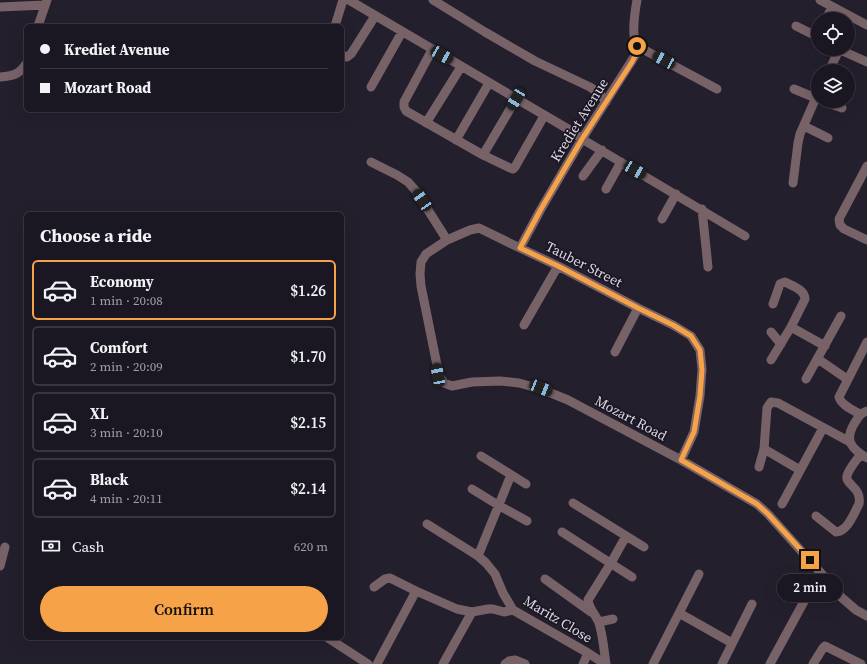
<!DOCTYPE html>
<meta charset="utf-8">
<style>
:root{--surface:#1b1722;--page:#28242f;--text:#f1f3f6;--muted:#a09fa5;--line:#393640;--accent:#f6a248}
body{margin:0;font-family:"Source Serif 4",serif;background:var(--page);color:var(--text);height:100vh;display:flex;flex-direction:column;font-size:15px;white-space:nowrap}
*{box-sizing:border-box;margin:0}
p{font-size:13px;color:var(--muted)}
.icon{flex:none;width:22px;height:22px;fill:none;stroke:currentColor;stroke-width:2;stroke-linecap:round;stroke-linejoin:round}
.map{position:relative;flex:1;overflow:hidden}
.panel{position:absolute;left:24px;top:212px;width:320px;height:428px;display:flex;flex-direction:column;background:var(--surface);border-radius:6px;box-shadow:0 4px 16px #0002,0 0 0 1px var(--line)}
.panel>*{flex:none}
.banner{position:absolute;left:24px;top:24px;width:320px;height:88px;border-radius:6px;box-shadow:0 4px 16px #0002,0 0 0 1px var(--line);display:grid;align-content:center;height:88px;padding:0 16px;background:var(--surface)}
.buttons{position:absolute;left:811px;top:12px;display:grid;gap:8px}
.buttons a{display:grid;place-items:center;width:44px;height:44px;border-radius:50%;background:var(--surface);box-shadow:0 4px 16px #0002,0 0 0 1px var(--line);font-size:20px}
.end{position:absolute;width:18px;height:18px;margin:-9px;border:5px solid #f6a248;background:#111;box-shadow:0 0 0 2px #111}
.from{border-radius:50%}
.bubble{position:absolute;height:28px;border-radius:14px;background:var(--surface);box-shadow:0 4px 16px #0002,0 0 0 1px var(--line);font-size:13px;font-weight:600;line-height:28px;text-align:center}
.car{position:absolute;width:12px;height:24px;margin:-12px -6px;border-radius:5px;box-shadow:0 0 3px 1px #0007;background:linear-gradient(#222 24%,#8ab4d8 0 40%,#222 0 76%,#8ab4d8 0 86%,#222 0)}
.banner b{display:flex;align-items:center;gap:14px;height:38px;font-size:15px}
.banner b+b{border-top:1px solid var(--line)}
.banner i{width:10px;height:10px;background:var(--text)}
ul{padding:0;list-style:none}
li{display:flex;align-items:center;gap:12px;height:60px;margin:0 8px 6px;padding:0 8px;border:2px solid var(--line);border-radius:6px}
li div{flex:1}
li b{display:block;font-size:15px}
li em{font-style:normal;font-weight:600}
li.selected{border-color:var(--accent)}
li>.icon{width:36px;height:36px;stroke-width:1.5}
h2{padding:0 16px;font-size:18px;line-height:48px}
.pay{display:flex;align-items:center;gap:10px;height:44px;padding:0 16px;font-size:15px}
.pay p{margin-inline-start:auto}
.button{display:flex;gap:8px;margin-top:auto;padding:8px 16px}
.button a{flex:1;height:46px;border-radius:24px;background:var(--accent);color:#111;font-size:16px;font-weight:600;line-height:46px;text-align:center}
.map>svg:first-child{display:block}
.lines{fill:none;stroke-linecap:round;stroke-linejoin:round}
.minor{stroke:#776267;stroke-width:9}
.route{stroke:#f6a248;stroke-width:5}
.labels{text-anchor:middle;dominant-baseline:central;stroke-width:3.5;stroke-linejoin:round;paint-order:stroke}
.street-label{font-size:14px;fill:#dcd9e3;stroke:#1a1623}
</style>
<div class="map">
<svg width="867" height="664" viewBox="0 0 867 664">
<rect width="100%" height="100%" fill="#241f2d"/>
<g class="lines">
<path class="minor" d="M349,0L568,129L582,139L745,236
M433,0L485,32L535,61L590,87L600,94L606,102
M820,0L867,25
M0,7L45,5
M826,19L832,7
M38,26L47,0
M335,26L343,0H345
M796,26L818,37
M637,46L717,89
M838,49L867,62
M432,50L404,102V107L406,111L483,155L510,168L513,169L515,167L544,116
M342,55L347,57L351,54L375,16
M829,71L839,50
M0,77C12,76 19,75 26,64
M371,87L402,32
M794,89L818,99
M823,101L842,108
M426,123L461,67
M804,126L828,138
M456,140L489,83
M483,155L516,99
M371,162L397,175L408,182L416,191L447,240
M867,166L839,219L840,225L844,229L867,240
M583,176L602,150
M793,183L798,143L800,134L818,93
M606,189L621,162
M702,209L708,267
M662,219L676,194
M520,248L541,209L582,139L636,54C637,46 635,42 634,35C633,24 635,11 637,0
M524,325L558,266
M791,327L825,346
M771,332L781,344
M615,352L638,308
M818,359L847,379
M771,360L791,327L805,299C805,290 793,286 785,282L780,284L773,304
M806,379L841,316
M867,411C860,413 858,418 854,424C844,441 852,449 867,458
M860,414C853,410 841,405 839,397L867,342
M764,449L800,470
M481,456L526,484
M681,460L694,432L700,396L702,369L700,350L691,336L673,325L638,308L558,266L520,248L479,228L470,230L447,240L426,254L421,262L420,274L421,286L439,375L444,383L452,386L472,382L500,381L519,383L541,389L568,400L681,460L757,504L768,514L820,572L841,597L856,610L867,616
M759,467L764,449L767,408L771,402L778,403L850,442
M472,489L498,505L527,521
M573,503L644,547
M782,504L823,428
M816,516L836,532C848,531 854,513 859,504C862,487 845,485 847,476C848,471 857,459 861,454
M427,524L478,556L486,563L495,574L503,593L513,610L588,653L605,664
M562,532L632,577
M478,556L511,475
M0,566L5,547
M545,579L591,612
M374,587L385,579L390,578L416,591L457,609L472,612L488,609H493L504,612L513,610
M679,613L732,643
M599,622L613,619
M328,638L368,664
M377,664L416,591
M443,664L472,612
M505,664L509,661L515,660L525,664
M583,664L588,653
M606,664C604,651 603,636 599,623C596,615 589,609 588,600L611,563L626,536
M653,664L699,574
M722,664L752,604
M770,664L820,572
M813,664L823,648L825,646L861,664"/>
</g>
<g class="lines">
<path class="route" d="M637,46L636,54L632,62L582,139L541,209L520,248L558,266L638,308L673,325L691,336L700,350L702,370L700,396L694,432L681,460L757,504L768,514L810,560"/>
</g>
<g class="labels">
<g class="street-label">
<text transform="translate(579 120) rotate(-58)">Krediet Avenue</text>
<text transform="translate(584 264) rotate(27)">Tauber Street</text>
<text transform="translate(631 418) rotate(28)">Mozart Road</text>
<text transform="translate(558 619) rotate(31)">Maritz Close</text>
</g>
</g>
</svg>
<div class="buttons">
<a><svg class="icon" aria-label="locate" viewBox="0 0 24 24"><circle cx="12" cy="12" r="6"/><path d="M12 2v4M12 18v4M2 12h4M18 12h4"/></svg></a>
<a><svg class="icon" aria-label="layers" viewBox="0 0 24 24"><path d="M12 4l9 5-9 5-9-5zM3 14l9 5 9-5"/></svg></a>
</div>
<i class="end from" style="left:637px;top:46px"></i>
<i class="end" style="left:810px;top:560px"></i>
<div class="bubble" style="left:777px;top:574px;width:66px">2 min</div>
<i class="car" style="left:442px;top:55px;rotate:120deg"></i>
<i class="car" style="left:664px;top:60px;rotate:298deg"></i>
<i class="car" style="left:516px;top:99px;rotate:211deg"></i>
<i class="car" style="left:635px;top:170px;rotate:120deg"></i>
<i class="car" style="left:422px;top:200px;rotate:326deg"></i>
<i class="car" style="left:438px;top:375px;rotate:349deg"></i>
<i class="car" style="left:541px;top:388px;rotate:112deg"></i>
<div class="banner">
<b><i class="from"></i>Krediet Avenue</b>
<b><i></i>Mozart Road</b>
</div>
<section class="panel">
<h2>Choose a ride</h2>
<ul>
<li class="selected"><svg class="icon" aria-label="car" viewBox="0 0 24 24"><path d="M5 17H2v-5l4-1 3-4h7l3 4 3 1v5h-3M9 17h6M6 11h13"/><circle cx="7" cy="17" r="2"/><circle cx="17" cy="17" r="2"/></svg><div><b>Economy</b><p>1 min · 20:08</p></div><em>$1.26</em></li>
<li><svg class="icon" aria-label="car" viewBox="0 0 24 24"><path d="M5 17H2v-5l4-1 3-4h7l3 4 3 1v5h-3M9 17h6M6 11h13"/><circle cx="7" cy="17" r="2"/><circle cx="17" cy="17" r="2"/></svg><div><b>Comfort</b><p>2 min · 20:09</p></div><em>$1.70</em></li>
<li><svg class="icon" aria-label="car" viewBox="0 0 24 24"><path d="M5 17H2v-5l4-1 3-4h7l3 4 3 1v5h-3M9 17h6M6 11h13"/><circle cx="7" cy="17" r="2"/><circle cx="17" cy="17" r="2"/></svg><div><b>XL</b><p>3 min · 20:10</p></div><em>$2.15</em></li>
<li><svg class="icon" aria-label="car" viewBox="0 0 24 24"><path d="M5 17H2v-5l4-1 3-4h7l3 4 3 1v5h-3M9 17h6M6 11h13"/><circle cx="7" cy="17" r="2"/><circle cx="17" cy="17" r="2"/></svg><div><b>Black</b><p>4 min · 20:11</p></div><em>$2.14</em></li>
</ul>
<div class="pay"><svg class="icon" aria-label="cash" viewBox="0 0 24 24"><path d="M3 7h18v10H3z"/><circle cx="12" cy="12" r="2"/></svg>Cash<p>620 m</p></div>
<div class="button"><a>Confirm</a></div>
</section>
</div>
